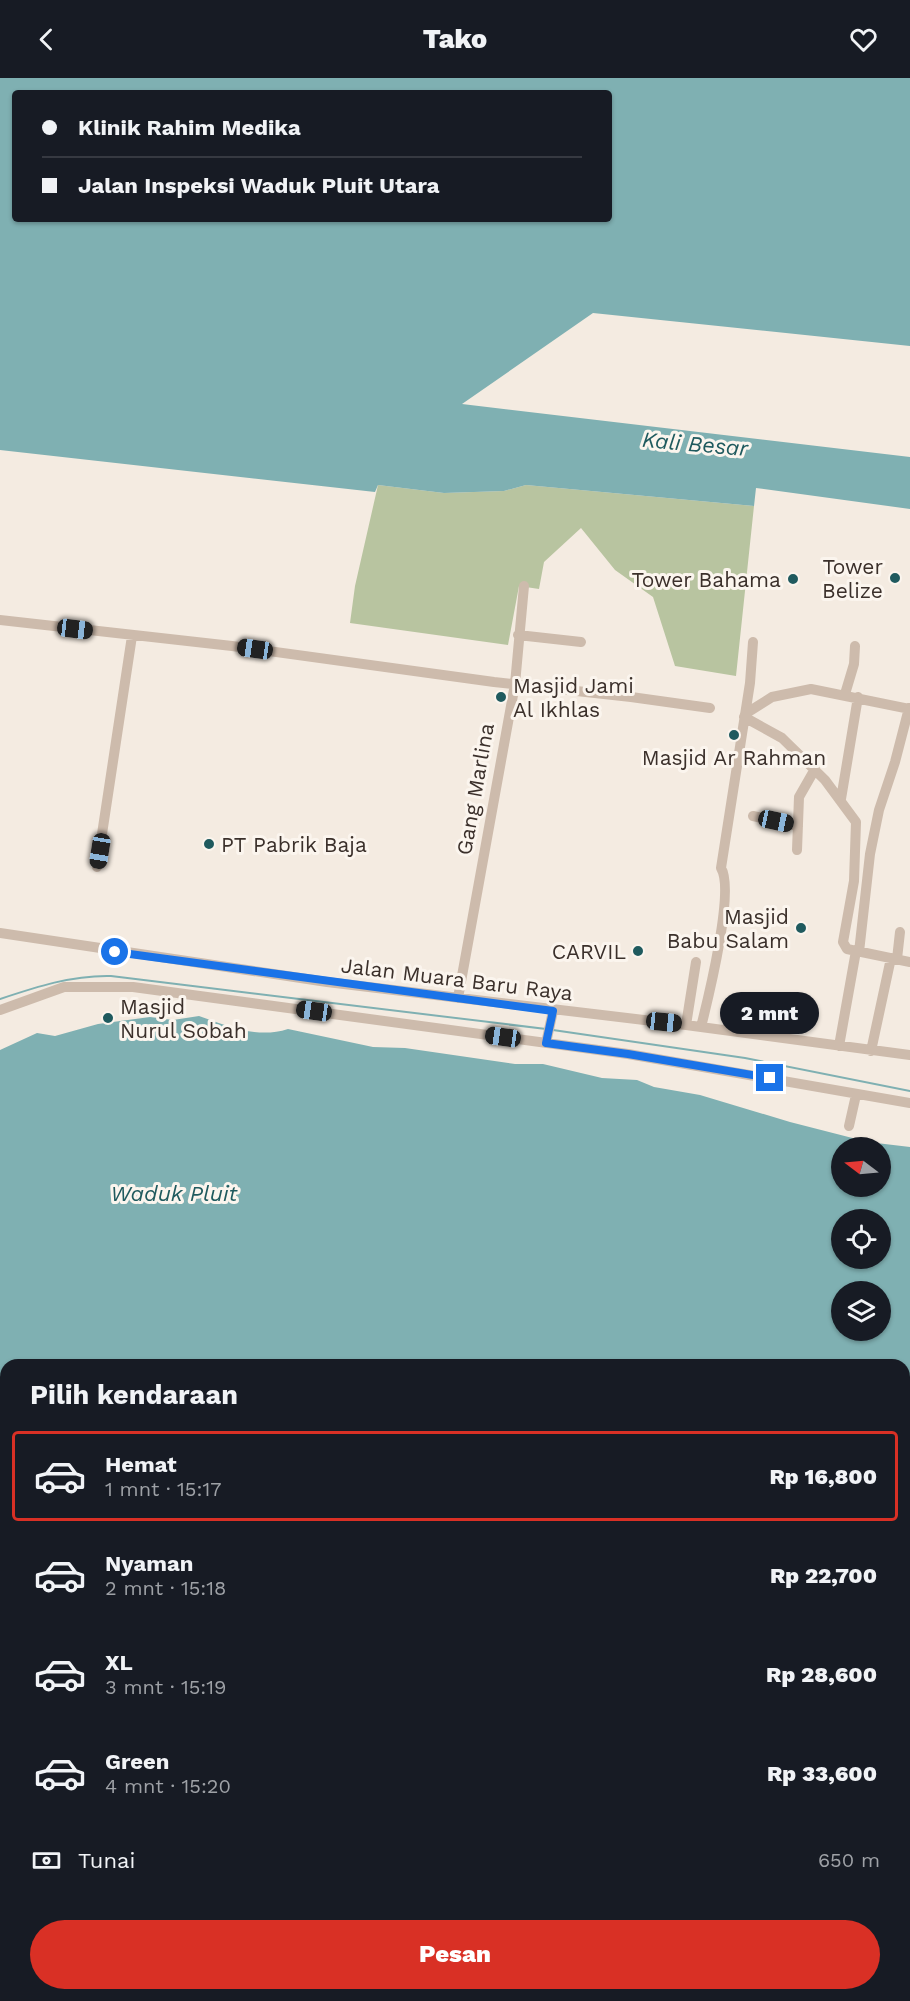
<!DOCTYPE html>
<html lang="id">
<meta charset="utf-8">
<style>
:root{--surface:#171b24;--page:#242831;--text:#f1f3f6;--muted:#9ea1a6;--line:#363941;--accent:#d93025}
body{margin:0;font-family:"Work Sans",sans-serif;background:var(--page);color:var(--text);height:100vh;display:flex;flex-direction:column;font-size:22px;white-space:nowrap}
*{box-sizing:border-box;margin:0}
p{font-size:20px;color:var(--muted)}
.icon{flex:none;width:33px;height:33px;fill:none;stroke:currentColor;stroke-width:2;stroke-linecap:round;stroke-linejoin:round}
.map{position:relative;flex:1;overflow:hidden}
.details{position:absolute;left:0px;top:1281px;width:910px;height:642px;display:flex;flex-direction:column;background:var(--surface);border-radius:18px 18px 0 0;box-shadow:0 2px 4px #0004}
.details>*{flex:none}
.banner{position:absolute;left:12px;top:12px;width:600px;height:132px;border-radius:6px;box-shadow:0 2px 4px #0004;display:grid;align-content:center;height:132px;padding:0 30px;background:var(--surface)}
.needle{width:39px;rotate:286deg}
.tools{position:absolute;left:831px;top:1059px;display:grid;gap:12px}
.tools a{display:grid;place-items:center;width:60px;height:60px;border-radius:50%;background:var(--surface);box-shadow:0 2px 4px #0004;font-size:30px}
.end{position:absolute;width:27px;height:27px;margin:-14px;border:8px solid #1a73e8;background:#fff;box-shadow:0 0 0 3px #fff}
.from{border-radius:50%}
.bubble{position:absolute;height:42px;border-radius:21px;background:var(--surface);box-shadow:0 2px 4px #0004;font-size:20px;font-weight:800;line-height:42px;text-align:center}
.car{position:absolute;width:18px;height:36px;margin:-18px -9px;border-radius:8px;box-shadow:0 0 4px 2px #0007;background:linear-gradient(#222 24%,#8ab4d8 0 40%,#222 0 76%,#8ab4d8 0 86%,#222 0)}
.banner b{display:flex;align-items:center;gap:21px;height:57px;font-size:22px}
.banner b+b{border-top:2px solid var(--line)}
.banner i{width:15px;height:15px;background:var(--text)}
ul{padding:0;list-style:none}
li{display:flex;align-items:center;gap:18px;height:90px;margin:0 12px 9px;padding:0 18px;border:3px solid transparent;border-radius:6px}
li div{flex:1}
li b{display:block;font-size:22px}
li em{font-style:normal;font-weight:800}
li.active{border-color:var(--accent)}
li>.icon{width:54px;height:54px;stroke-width:1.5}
h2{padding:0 30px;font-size:27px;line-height:72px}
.pay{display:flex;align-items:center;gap:15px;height:66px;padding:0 30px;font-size:22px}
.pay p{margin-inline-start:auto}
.cta{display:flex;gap:12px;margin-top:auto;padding:12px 30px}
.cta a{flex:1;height:69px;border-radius:36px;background:var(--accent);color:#fff;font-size:24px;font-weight:800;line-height:69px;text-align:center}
header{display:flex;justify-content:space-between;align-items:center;height:78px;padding:0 30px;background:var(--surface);font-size:27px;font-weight:800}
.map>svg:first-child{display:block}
.green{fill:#b8c4a0}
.water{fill:#7fb0b2;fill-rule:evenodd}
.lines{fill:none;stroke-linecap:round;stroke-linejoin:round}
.stream{stroke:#7fb0b2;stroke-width:2}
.river{stroke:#7fb0b2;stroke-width:14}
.minor{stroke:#cdbbac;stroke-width:10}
.route{stroke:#1a73e8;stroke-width:8}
.poi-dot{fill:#1f5a5e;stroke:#fbf5ee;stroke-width:2}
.labels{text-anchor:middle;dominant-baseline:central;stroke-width:6;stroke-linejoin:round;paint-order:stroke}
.poi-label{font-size:21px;fill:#3b302b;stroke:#fbf5ee;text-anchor:end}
.street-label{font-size:21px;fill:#3b302b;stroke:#fbf5ee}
.water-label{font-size:22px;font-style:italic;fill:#1f5a5e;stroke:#fbf5ee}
</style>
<header><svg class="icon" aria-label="back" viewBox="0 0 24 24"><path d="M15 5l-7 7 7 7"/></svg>Tako<svg class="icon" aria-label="heart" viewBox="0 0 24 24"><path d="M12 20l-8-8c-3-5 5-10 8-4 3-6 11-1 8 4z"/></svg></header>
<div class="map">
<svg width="910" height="1923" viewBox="0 0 910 1923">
<rect width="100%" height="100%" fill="#f4ebe1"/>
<path class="green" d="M378,407L444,415L504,413L526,407L754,428L736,598L675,588L653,519L615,492L581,450L544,484L539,511L519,508L508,567L350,545L355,508Z
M0,1809L6,1810V1898L0,1896Z
M54,1917H290L288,1923H69Z"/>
<path class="water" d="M0,0H910V268L593,235L462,326L910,379V431L756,410L754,428L526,407L504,413L444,415L378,407L375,414L0,372ZM15,15H609V141H15Z
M199,938C228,948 257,961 288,951L373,969L405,970L515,986H543L602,1000L637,1002L654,1009L700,1017L790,1044L868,1064L910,1069V1530L905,1540L904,1287H6V1810L0,1809V972L37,955L55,958L98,946L150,939L173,942ZM842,1070H880V1108H842ZM842,1142H880V1180H842ZM842,1214H880V1252H842Z"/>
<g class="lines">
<path class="stream" d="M0,921C36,909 72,897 111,898L546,951
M553,952L745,980L910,1013"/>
<path class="river" d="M125,1923L127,1917"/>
<path class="minor" d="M0,542L232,568L494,604L631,619L710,630
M518,557L581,564
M845,616L854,586L855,568
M745,636L772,619L811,611L910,631
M744,639L782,660L825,702L856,744L854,803L843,864L847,871L910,884
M841,721L858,619
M753,738L798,748
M797,772L799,719L815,691
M97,789L132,558
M0,855L327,904L686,947L910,977
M859,874L870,776L879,732L895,684L909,630
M897,881L900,854
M458,920L515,606L524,508
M0,932L64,909H133L628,976L910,1025
M686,947L696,884
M701,949C708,921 735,812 721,790L750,605L753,564
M546,965L553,933
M839,968L856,873
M871,973L891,880
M849,1048L856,1017
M904,1605L910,1596
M904,1808L910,1790
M0,1906L6,1908
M6,1917L23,1923
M29,1917L44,1923
M534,1917L557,1923
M307,1923L309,1917
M438,1923L439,1917
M453,1923L454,1917
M514,1923L516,1917
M593,1923L594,1917
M665,1923L666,1917
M738,1923L740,1917
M762,1923L764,1917
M819,1923L820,1917
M874,1923L875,1917"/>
</g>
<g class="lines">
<path class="route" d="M115,874L553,933L546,965L628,976L770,1000"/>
</g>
<g class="poi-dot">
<circle cx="895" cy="500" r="6"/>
<circle cx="793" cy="501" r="6"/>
<circle cx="501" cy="619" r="6"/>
<circle cx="734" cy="657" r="6"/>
<circle cx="209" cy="766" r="6"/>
<circle cx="801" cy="850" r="6"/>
<circle cx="638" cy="873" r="6"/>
<circle cx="108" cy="940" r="6"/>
</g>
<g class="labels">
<g class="poi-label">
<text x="883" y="488">Tower<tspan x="883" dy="24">Belize</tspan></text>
<text x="781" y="501">Tower Bahama</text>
<text x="513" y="607" text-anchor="start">Masjid Jami<tspan x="513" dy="24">Al Ikhlas</tspan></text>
<text x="734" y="679" text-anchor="middle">Masjid Ar Rahman</text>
<text x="221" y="766" text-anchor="start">PT Pabrik Baja</text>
<text x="789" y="838">Masjid<tspan x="789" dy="24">Babu Salam</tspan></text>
<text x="626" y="873">CARVIL</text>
<text x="120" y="928" text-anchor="start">Masjid<tspan x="120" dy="24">Nurul Sobah</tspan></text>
</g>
<g class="street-label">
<text transform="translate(475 711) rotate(-80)">Gang Marlina</text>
<text transform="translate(457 901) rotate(7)">Jalan Muara Baru Raya</text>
</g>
<g class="water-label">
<text transform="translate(695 366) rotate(5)">Kali Besar</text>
<text x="174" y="1115">Waduk Pluit</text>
</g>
</g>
</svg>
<div class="tools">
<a><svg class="needle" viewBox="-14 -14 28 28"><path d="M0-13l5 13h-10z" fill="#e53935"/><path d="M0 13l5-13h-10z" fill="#9ea1a6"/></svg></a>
<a><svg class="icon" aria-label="locate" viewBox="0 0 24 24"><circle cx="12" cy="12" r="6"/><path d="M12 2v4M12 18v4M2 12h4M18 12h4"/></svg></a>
<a><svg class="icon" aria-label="layers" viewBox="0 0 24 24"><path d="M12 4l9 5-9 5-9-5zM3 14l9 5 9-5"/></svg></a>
</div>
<i class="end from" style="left:115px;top:874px"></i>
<i class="end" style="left:770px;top:1000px"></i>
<div class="bubble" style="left:720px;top:914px;width:99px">2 mnt</div>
<i class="car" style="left:75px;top:551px;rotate:97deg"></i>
<i class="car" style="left:255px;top:571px;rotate:278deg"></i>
<i class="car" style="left:776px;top:743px;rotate:102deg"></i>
<i class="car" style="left:100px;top:773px;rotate:189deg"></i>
<i class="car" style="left:314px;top:933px;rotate:278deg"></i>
<i class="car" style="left:664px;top:944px;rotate:96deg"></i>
<i class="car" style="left:503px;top:959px;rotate:278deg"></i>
<div class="banner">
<b><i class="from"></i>Klinik Rahim Medika</b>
<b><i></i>Jalan Inspeksi Waduk Pluit Utara</b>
</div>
<section class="details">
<h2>Pilih kendaraan</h2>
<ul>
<li class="active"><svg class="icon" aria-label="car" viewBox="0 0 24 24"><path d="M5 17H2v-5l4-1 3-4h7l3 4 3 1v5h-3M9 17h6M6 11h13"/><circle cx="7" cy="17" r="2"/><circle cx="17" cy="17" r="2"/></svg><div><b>Hemat</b><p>1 mnt · 15:17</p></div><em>Rp 16,800</em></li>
<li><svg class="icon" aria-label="car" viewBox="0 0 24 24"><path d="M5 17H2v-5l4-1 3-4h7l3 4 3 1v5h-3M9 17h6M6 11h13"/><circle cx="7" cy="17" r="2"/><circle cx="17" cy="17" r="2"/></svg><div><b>Nyaman</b><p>2 mnt · 15:18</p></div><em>Rp 22,700</em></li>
<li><svg class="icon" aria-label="car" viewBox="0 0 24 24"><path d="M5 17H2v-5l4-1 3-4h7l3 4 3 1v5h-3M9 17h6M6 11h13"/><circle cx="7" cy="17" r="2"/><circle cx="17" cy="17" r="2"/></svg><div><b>XL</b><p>3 mnt · 15:19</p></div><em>Rp 28,600</em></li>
<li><svg class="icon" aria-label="car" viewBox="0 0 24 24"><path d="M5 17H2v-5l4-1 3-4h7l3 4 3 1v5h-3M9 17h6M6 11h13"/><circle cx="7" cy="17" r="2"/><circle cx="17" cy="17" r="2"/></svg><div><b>Green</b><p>4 mnt · 15:20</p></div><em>Rp 33,600</em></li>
</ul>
<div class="pay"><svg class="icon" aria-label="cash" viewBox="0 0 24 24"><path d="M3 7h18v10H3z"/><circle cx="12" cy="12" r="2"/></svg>Tunai<p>650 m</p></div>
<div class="cta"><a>Pesan</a></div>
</section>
</div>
